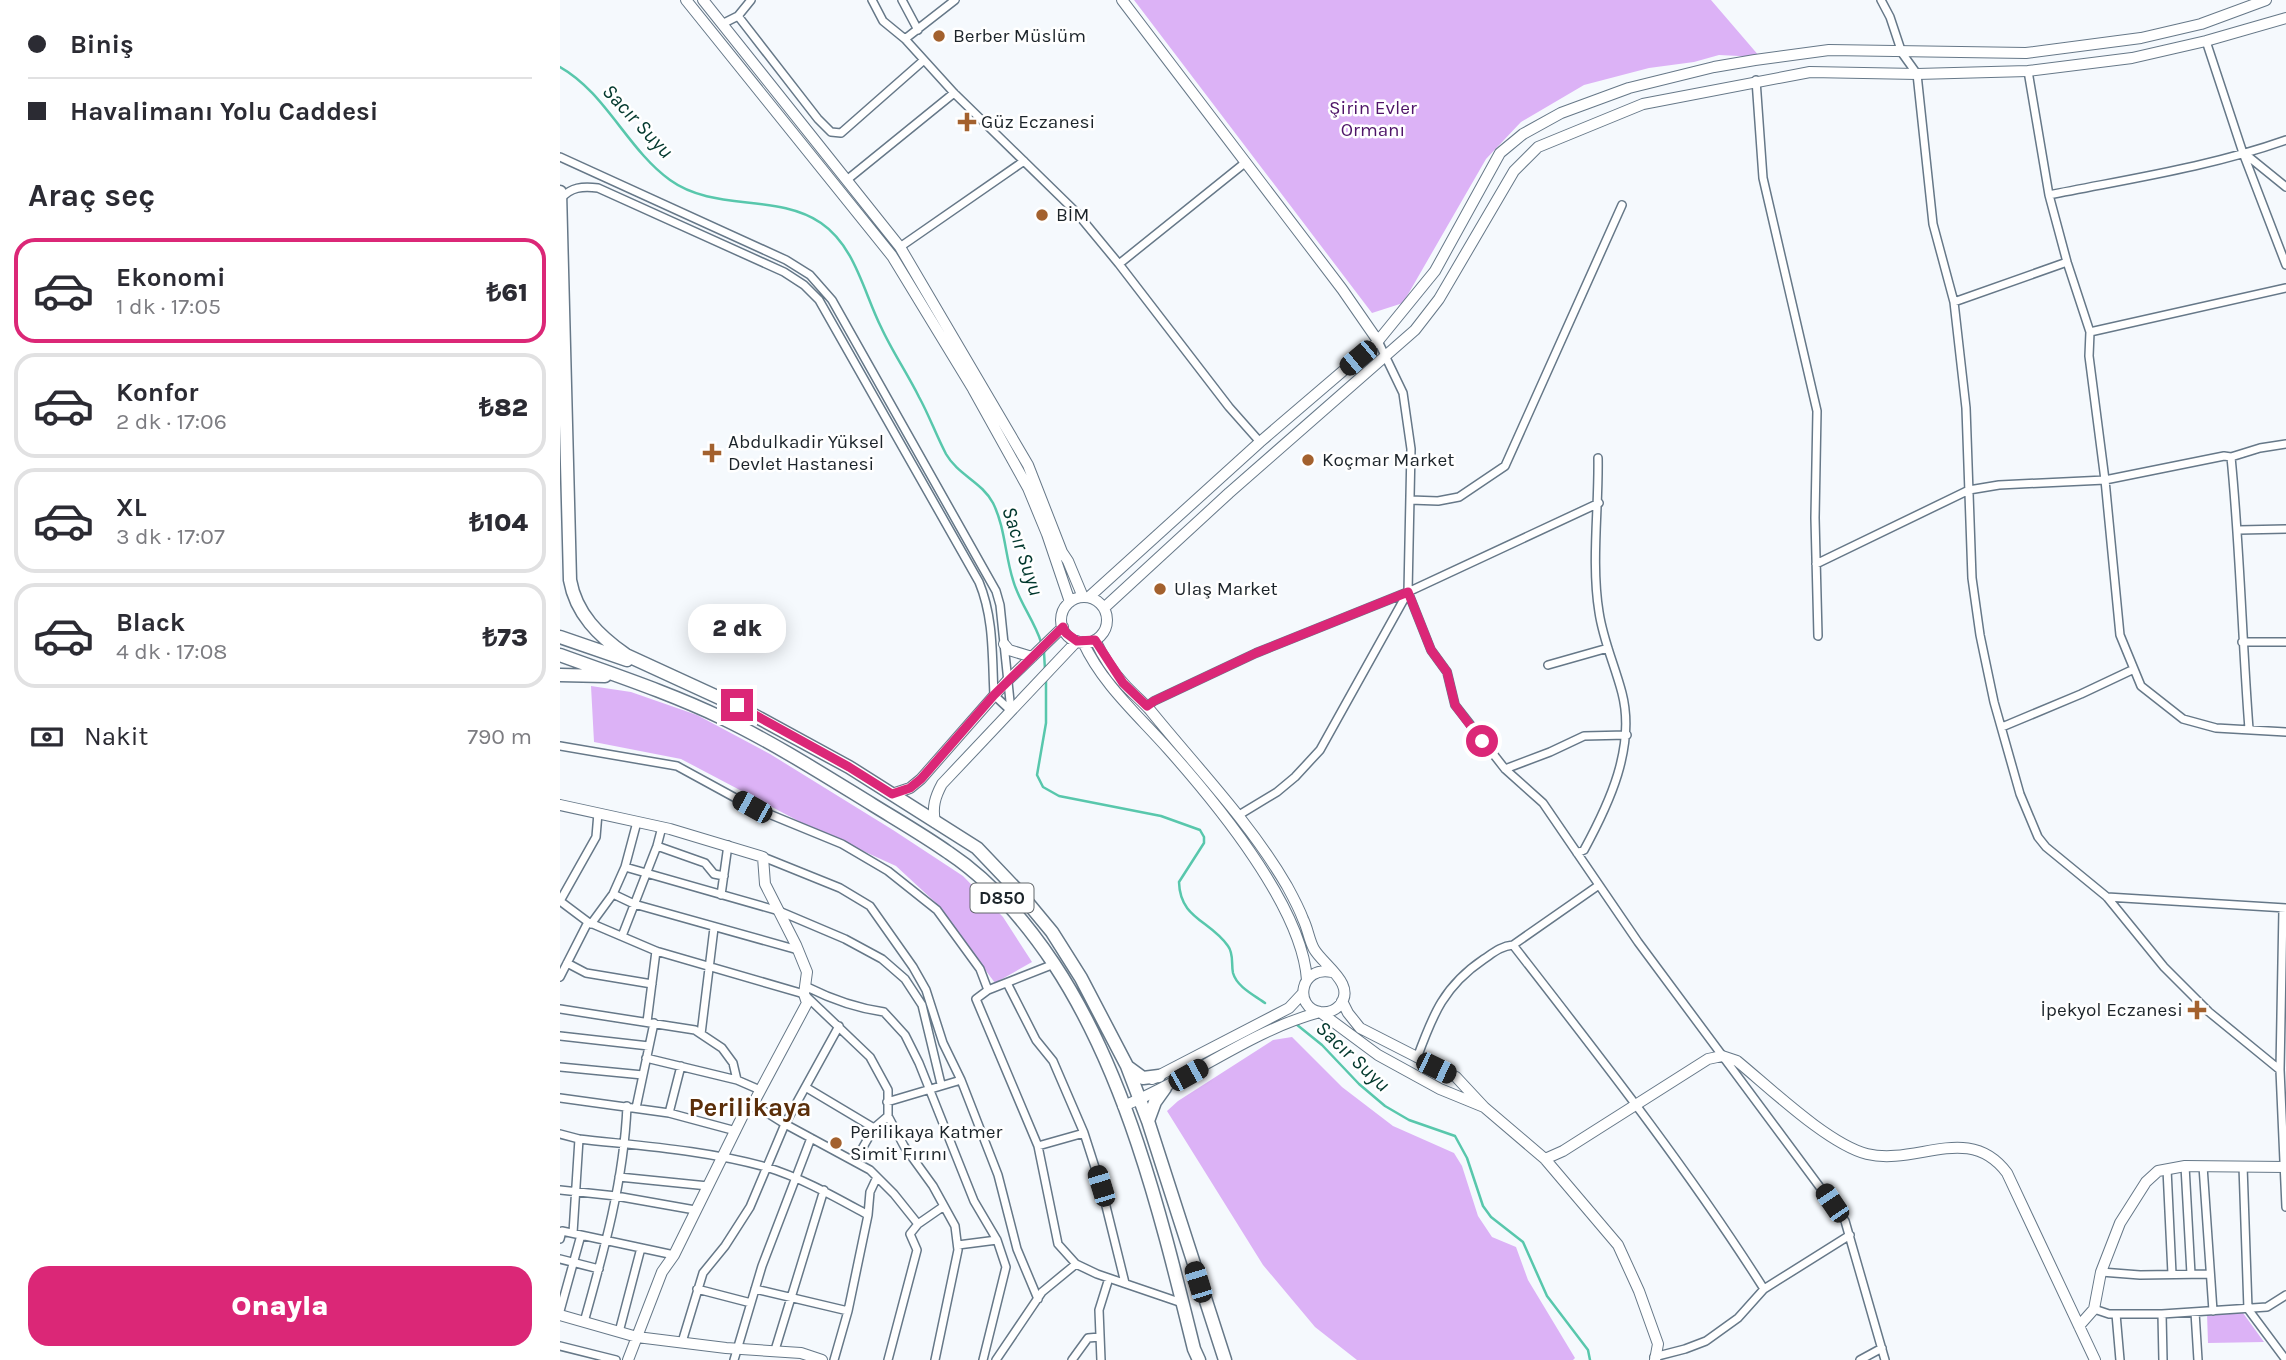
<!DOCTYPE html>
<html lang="tr">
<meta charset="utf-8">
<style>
:root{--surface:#fff;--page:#f2f2f3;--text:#2b2b33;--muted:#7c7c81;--line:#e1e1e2;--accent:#db2777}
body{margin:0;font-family:Karla,sans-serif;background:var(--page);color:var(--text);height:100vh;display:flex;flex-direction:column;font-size:26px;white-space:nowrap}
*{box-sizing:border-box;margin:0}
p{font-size:23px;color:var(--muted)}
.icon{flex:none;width:38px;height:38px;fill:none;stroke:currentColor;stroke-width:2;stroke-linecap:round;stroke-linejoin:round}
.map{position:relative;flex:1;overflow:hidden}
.drawer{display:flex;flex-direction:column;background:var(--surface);width:560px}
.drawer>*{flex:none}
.guide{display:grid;align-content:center;height:154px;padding:0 28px;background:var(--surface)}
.end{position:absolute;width:32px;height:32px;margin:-16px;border:9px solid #db2777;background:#fff;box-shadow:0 0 0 4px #fff}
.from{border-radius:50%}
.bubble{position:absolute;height:49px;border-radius:21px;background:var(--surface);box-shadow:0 4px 18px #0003;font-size:23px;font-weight:800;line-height:49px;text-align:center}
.car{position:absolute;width:21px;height:42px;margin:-21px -10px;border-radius:9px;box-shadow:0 0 5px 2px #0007;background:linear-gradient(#222 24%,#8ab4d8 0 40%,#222 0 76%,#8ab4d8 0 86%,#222 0)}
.guide b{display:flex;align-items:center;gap:24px;height:66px;font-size:26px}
.guide b+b{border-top:2px solid var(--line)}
.guide i{width:18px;height:18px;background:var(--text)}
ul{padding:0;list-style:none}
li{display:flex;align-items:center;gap:21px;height:105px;margin:0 14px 10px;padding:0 14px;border:4px solid var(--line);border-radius:21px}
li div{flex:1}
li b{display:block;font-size:26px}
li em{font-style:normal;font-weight:800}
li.selected{border-color:var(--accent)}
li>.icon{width:63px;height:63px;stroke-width:1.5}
h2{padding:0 28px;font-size:32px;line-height:84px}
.pay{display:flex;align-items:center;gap:18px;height:77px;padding:0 28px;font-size:26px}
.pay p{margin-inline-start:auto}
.action{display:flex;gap:14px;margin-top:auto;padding:14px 28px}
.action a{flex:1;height:80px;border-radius:21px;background:var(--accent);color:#fff;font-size:28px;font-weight:800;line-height:80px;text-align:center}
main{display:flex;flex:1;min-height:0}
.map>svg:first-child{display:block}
.green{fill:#dcb2f6}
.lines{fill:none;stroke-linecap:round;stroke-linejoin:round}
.stream{stroke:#58c7ac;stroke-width:2.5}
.street-casing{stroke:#667888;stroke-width:10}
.secondary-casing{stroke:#667888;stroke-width:12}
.highway-casing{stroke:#667888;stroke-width:15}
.street{stroke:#fff;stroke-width:7}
.secondary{stroke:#fff;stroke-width:10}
.highway{stroke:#fff;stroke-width:12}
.route{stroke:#db2777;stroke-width:9}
.poi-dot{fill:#a3612e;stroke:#fff;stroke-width:2.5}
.labels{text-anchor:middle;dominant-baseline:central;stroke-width:5;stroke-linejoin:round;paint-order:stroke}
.shield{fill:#fff;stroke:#60666a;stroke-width:2}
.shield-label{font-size:18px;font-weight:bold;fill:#1c242a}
.poi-label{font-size:19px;fill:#1c242a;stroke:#fff;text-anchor:start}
.park-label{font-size:19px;fill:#4e1468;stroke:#fff}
.water-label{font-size:21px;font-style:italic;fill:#02382d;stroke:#fff}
.district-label{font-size:26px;font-weight:bold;fill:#5b2e09;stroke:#fff}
</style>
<main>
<section class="drawer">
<div class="guide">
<b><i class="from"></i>Biniş</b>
<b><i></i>Havalimanı Yolu Caddesi</b>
</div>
<h2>Araç seç</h2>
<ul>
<li class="selected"><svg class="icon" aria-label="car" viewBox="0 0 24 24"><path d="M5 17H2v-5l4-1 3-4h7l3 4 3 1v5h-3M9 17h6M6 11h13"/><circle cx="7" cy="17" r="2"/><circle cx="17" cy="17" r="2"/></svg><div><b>Ekonomi</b><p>1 dk · 17:05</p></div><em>₺61</em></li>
<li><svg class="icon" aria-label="car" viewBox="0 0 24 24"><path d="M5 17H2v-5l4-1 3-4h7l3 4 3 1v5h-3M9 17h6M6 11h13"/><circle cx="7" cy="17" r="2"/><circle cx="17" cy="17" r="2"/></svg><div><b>Konfor</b><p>2 dk · 17:06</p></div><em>₺82</em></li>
<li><svg class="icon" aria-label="car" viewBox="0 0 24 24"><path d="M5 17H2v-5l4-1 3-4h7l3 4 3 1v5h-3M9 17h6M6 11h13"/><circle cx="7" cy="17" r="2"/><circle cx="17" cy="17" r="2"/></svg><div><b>XL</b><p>3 dk · 17:07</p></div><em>₺104</em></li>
<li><svg class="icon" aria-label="car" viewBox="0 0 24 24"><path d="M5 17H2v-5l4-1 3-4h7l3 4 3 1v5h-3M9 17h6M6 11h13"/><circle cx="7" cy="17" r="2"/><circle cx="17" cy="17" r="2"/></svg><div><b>Black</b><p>4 dk · 17:08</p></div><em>₺73</em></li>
</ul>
<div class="pay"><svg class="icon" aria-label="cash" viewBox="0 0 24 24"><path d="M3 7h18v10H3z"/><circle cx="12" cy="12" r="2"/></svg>Nakit<p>790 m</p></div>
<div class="action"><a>Onayla</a></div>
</section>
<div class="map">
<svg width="1726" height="1360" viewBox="0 0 1726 1360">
<rect width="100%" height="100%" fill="#f5f9fd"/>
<path class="green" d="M574,0H1151L1200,57L1159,55L1134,62L1089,68L1024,85L961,122L926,159L843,303L812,313Z
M31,686L71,692L137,715L210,754L333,830L403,876L443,917L472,962L435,983L375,902L336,866L246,825L121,759L34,742Z
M732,1037L782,1087L833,1126L894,1153L902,1166L918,1216L932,1237L956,1247L968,1280L1015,1358L1013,1360H797L755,1327L703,1265L607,1111L618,1101L713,1040Z
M1647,1313H1683L1704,1342L1648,1343Z"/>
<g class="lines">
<path class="stream" d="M0,67C45,92 68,150 110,180C154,212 217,193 261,223C295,246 304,293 321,327C332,351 347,373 359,397C369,415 376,435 386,454C398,475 422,482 433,503C445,527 445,555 453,580C459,602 474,620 481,642
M484,652L485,670
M486,680V723L477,775L483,787L499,796L601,816L640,830L644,837V843L619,882C620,919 650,920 668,946C674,954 671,963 673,973C677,987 694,995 705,1003
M736,1024L762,1045L799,1084L825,1106L849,1120L895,1136L907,1158L923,1206L931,1217L963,1242L987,1296L1028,1350L1030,1360"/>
<g class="street-casing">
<path id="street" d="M312,0L323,21L345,39L394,93L516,212L559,264L669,407L700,442
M342,0L358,30
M1321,0L1330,17L1342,53L1357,74L1373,224L1394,302L1406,408L1412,578L1420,635L1434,702L1460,794L1478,837L1486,847L1547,897L1604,967L1649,1012L1720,1070L1726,1207
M178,16L258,119L271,132L281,133L364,60
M162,24L178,16L191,0
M345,39L395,0
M1646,41L1683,153L1726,265
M1468,71L1489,195L1507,262L1530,332L1529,356L1545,480L1560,635L1581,686L1623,719L1656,728L1726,732
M1196,80L1203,178L1257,411L1255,518L1258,636
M1684,153L1726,187
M0,157L226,260L250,275L272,300L436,591L440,605L451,711
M288,179L394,93
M1489,195C1568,179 1650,167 1726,140
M1,199C10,187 23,186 38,188L224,272L244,285L259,300L419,582C434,618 432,657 434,695L451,711
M340,247L464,161
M559,264L686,162
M1394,302L1507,262
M1530,332L1726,288
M1671,457C1680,547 1682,638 1689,729
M850,500L878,501L899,497L945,466L1062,205
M1679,530L1726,529
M1256,564L1409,490L1439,485L1545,480L1664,456L1671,457L1700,448L1726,444
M848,592L871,650L887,672L895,705L945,769L983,803L1078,942L1285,1221L1325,1360
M1682,642H1726
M988,665L1048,648
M587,706L594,701L696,653L848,592L1039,503
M1442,727L1521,694L1574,669
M0,746L117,766L192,807L282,844L328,871L377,910L420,969L428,990L494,964
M945,769L990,752L1024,736L1067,735
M679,815L717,792L735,777L760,750L848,592L851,449L843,393L818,341
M97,846L145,863L154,874L164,876
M1017,853L1024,850C1049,804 1076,747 1062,693C1055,666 1043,640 1039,612C1031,563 1039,507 1038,458
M203,857L280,888L310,906L353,967L366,990L383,1043L401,1080L438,1175L457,1249L478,1299
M65,867L219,911L285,939L322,959L345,979L362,1005L381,1084
M53,894L74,904L238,950
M161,895L168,845
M1547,897L1726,908
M0,901L28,922L96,951L244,994L310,1057L328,1090V1116L344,1146L373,1186L395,1226L398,1250L375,1360
M0,901L36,837L38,813
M31,924L53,894L65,867L77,822
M62,936L97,846L102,827
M953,945L1039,885
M7,963L26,973L92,984
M0,977L28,922
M447,983L476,1040L493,1061L524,1133L541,1186L565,1283
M247,987C273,1000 296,1008 324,1012L345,1035L359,1063L414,1201L437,1240L446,1267L423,1360
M428,990L416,999L478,1146L498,1244L516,1264L482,1292L436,1360
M0,1009L135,1030L162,1048L173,1063L177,1080L200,1090
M87,1022L96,951
M141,1034L154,928
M0,1036L89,1046
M86,1058L177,1080
M857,1058C873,1014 884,986 924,959C933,953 941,946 953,945C1040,1057 1128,1169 1204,1289
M0,1067L83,1075
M1720,1070L1723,909
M247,1088L314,1128
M0,1098L109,1113L176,1131
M327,1102L401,1080
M193,1104L225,1124L310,1170L334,1194L358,1224L384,1206
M76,1108L94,1023
M109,1113L121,1066
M0,1134L19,1139C81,1146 145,1150 206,1167C242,1178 275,1197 308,1215L288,1311L274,1360
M478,1146L524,1133
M295,1161L314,1128L328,1116
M1625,1166L1631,1274
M1643,1166L1653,1311
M1683,1166L1688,1309L1726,1360
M1607,1169L1612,1274
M59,1177L148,1186
M0,1190L56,1196L135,1210
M308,1215L310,1192L317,1177
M13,1233L19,1139
M0,1239L2,1231L114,1255
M398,1245L437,1240
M0,1259L39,1269
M516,1264L537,1274L622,1303
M1541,1272L1580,1275L1649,1274
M137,1289L191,1303
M195,1289L288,1311
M1534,1309L1549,1314H1602L1707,1307L1726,1295
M0,1311L21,1235
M1635,1312L1638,1360
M1556,1314L1560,1360
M1602,1314L1603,1360
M24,1322C44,1251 64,1180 67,1106
M59,1332L81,1248
M122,1342L143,1273L165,1246L190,1207L225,1124L279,1026
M0,1346L56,1360
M215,1350L264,1190
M1094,1357L1125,1349L1146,1341L1178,1318L1204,1289L1290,1235
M174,1360L202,1266L251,1138
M328,1360L357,1250L350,1234L358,1224
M512,1360L528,1338L540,1337
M541,1360L539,1310L549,1278
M1300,1360L1322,1348"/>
</g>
<g class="secondary-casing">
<path id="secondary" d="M126,0L332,256L413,389L468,488L487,534L510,602
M143,0L340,247L468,465L502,552L508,561L523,597
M562,0L782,289L818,341
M529,597L700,442L818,341L875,271L940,153L963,134L1001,113L1069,88L1154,67L1195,60L1269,50L1466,53L1581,38L1641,24L1706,0
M501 620a23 23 0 1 1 46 0a23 23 0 1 1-46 0Z
M544,608L669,493L855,330L879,299L954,171L978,147L1083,104L1250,72L1357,74L1468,71L1572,58L1646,41L1726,18
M535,640C542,655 552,671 564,684C572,693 582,701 590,710C637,768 689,821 727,886C733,897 739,908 743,919C748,929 749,940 754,949C763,965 798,985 779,1006C774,1011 767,1013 760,1012C733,1007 740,965 772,972
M523,642C542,684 579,716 609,750C657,804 742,907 747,980
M444,644L449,650L472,657
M332,794L350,788L361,779L447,681L503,627
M0,805L110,829L203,857L205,884L236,945L247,972L244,994L247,1003L193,1104L185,1111L114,1255L102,1272L68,1360
M375,822C372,807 375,797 382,784L517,641
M592,1079L729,1008L743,993
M563,1106C631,1079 689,1031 760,1012L818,1055L880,1089L924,1107L896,1077L800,1028L788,1013L782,1001
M924,1107L985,1159L1058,1245L1079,1291L1098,1344L1095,1360
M985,1159L1003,1151L1148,1059L1162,1056L1177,1061C1210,1088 1268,1144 1307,1154C1357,1166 1409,1122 1447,1173L1535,1360
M0,1315L77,1337L166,1348L241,1353L262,1360
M1519,1326L1534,1309L1541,1272L1560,1223L1586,1182L1598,1171L1625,1166L1726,1167"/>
</g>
<g class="highway-casing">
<path id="highway" d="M0,192L10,580C16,614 39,636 66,655L177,706L289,767L417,848L458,891L492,932L521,978L567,1066L588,1121L665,1360
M0,637L67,660
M0,655C55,675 110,693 162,718C214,743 264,775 313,805C339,821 365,836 389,853C431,881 466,922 494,964C568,1076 602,1220 634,1349L639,1360
M0,675L45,676
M568,1067L583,1078L599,1076
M588,1121L595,1102L605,1088"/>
</g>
<use href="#street" class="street"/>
<use href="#secondary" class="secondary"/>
<use href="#highway" class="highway"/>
</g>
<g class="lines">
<path class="route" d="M177,705L289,767L332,794L350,788L361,779L434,695L503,627L506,633L517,641L535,640L563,683L587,706L594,701L696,653L848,592L871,650L887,672L895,705L922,741"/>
</g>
<g class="poi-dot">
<circle cx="379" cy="36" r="7"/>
<path d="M403.5 111.5h7v7h7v7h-7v7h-7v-7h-7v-7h7z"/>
<circle cx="482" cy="215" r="7"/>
<path d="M148.5 442.5h7v7h7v7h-7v7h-7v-7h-7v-7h7z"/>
<circle cx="748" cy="460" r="7"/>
<circle cx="600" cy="589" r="7"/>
<path d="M1633.5 999.5h7v7h7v7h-7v7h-7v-7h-7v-7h7z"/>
<circle cx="276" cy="1143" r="7"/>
</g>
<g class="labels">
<rect class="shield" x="410.5" y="883.5" width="63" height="29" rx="5"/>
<g class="shield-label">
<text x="442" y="898">D850</text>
</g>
<g class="poi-label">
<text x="393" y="36">Berber Müslüm</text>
<text x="421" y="122">Güz Eczanesi</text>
<text x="496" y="215">BİM</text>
<text x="168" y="442">Abdulkadir Yüksel<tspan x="168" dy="22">Devlet Hastanesi</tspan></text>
<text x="762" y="460">Koçmar Market</text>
<text x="614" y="589">Ulaş Market</text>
<text x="1623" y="1010" text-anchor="end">İpekyol Eczanesi</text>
<text x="290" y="1132">Perilikaya Katmer<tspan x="290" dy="22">Simit Fırını</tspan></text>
</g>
<g class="park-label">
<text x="813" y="108">Şirin Evler<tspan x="813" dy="22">Ormanı</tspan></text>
</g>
<g class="water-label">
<text transform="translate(78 121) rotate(47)">Sacır Suyu</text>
<text transform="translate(463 551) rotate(72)">Sacır Suyu</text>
<text transform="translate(793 1056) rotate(43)">Sacır Suyu</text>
</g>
<g class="district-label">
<text x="190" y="1107">Perilikaya</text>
</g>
</g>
</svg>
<i class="end from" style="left:922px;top:741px"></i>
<i class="end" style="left:177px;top:705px"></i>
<div class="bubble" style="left:128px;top:604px;width:98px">2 dk</div>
<i class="car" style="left:798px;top:358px;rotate:230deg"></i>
<i class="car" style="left:192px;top:807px;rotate:299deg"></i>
<i class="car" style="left:876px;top:1068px;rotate:116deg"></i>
<i class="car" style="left:628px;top:1075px;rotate:61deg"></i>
<i class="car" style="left:541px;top:1186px;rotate:343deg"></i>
<i class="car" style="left:1272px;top:1203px;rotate:326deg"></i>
<i class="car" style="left:638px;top:1282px;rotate:343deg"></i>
</div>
</main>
